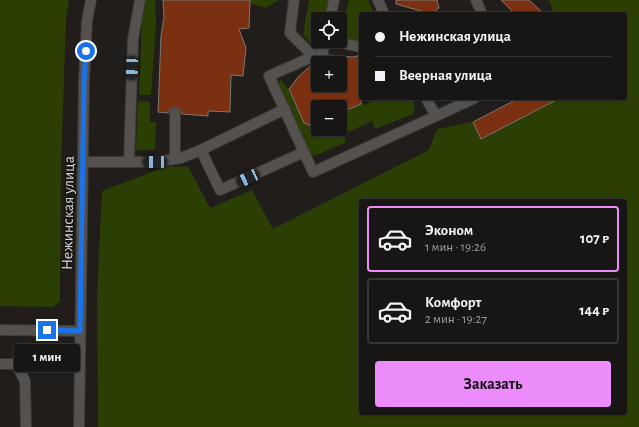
<!DOCTYPE html>
<html lang="ru">
<meta charset="utf-8">
<style>
:root{--surface:#181614;--page:#211f1d;--text:#f1f3f6;--muted:#9f9fa0;--line:#363534;--accent:#ec8cfa}
body{margin:0;font-family:"Alegreya Sans",sans-serif;background:var(--page);color:var(--text);height:100vh;display:flex;flex-direction:column;font-size:15px;white-space:nowrap}
*{box-sizing:border-box;margin:0}
p{font-size:13px;color:var(--muted)}
.icon{flex:none;width:22px;height:22px;fill:none;stroke:currentColor;stroke-width:2;stroke-linecap:round;stroke-linejoin:round}
.map{position:relative;flex:1;overflow:hidden}
.drawer{position:absolute;left:359px;top:199px;width:268px;height:216px;display:flex;flex-direction:column;background:var(--surface);border-radius:4px;box-shadow:0 1px 3px #0004,0 0 0 1px var(--line)}
.drawer>*{flex:none}
.banner{position:absolute;left:359px;top:12px;width:268px;height:88px;border-radius:4px;box-shadow:0 1px 3px #0004,0 0 0 1px var(--line);display:grid;align-content:center;height:88px;padding:0 16px;background:var(--surface)}
.buttons{position:absolute;left:311px;top:12px;display:grid;gap:8px}
.buttons a{display:grid;place-items:center;width:36px;height:36px;border-radius:4px;background:var(--surface);box-shadow:0 1px 3px #0004,0 0 0 1px var(--line);font-size:20px}
.end{position:absolute;width:18px;height:18px;margin:-9px;border:5px solid #1a73e8;background:#fff;box-shadow:0 0 0 2px #fff}
.from{border-radius:50%}
.bubble{position:absolute;height:28px;border-radius:4px;background:var(--surface);box-shadow:0 1px 3px #0004,0 0 0 1px var(--line);font-size:13px;font-weight:700;line-height:28px;text-align:center}
.car{position:absolute;width:12px;height:24px;margin:-12px -6px;border-radius:5px;box-shadow:0 0 3px 1px #0007;background:linear-gradient(#222 24%,#8ab4d8 0 40%,#222 0 76%,#8ab4d8 0 86%,#222 0)}
.banner b{display:flex;align-items:center;gap:14px;height:38px;font-size:15px}
.banner b+b{border-top:1px solid var(--line)}
.banner i{width:10px;height:10px;background:var(--text)}
ul{padding:7px 0 0;list-style:none}
li{display:flex;align-items:center;gap:12px;height:66px;margin:0 8px 6px;padding:0 8px;border:2px solid var(--line);border-radius:4px}
li div{flex:1}
li b{display:block;font-size:15px}
li em{font-style:normal;font-weight:700}
li.active{border-color:var(--accent)}
li>.icon{width:36px;height:36px;stroke-width:1.5}
.primary-button{display:flex;gap:8px;margin-top:auto;padding:8px 16px}
.primary-button a{flex:1;height:46px;border-radius:4px;background:var(--accent);color:#111;font-size:16px;font-weight:700;line-height:46px;text-align:center}
.map>svg:first-child{display:block}
.green{fill:#2b3f05;fill-rule:evenodd}
.building{fill:#7b3011;stroke:#7c7775;fill-rule:evenodd}
.lines{fill:none;stroke-linecap:round;stroke-linejoin:round}
.minor-casing{stroke:#3b3836;stroke-width:12}
.minor{stroke:#54514e;stroke-width:10}
.route{stroke:#1a73e8;stroke-width:5}
.labels{text-anchor:middle;dominant-baseline:central;stroke-width:3;stroke-linejoin:round;paint-order:stroke}
.street-label{font-size:16px;fill:#d7d5d3;stroke:#171411}
</style>
<div class="map">
<svg width="639" height="427" viewBox="0 0 639 427">
<rect width="100%" height="100%" fill="#201d1a"/>
<path class="green" d="M0,0H69L66,18L61,169L60,301L53,307L0,306Z
M146,0H156L155,4L156,22L151,95H139L142,21Z
M249,0H279L266,8L250,3Z
M309,0H332L328,19H318V41H320L313,46L303,35Z
M349,0H368L374,14H361V42L340,37Z
M549,0H639V427H98L97,296L102,191L165,167L188,166L210,208L252,190L273,229L429,150L437,129L473,122L482,139L560,98H625V14H554ZM361,201H625V413H361Z
M280,79L289,89L304,123L314,127L318,126V129H340V113L363,103L365,105L377,98H411L415,106L413,114L375,129L372,121L344,134L346,142L315,156L304,152L277,91Z
M138,101L150,102V122H156L155,150H136Z"/>
<path class="building" d="M163,0H250L249,28L239,29L246,48L243,76L231,75L230,112L208,111V116L182,114L180,109L175,107L170,109L168,113L158,112L161,36L164,17Z
M396,0H437L439,8L431,14L396,4Z
M501,0H529L544,14H515Z
M329,55L353,57L361,55V104L340,113V107H318V128L304,123L289,89L299,76L314,63L326,58ZM318,63H340V85H318Z
M519,98H560L481,139L473,122Z"/>
<g class="lines">
<g class="minor-casing">
<path id="minor" d="M140,0L133,39L129,162H155L181,158L201,150L285,109
M294,0L290,33L313,56
M378,0L384,14
M476,0L482,14
M330,19L334,0
M325,41L323,52L269,76L313,172L436,116L426,98
M332,41L361,47
M436,116L475,98
M201,150L220,190L304,152
M175,159V113
M84,162H129
M0,330L80,331
M0,364H16L25,381L26,427
M79,427L84,81L87,21L91,0"/>
</g>
<use href="#minor" class="minor"/>
</g>
<g class="lines">
<path class="route" d="M47,330L80,331L84,81L86,51"/>
</g>
<g class="labels">
<g class="street-label">
<text transform="translate(68 213) rotate(-89)">Нежинская улица</text>
</g>
</g>
</svg>
<div class="buttons">
<a><svg class="icon" aria-label="locate" viewBox="0 0 24 24"><circle cx="12" cy="12" r="6"/><path d="M12 2v4M12 18v4M2 12h4M18 12h4"/></svg></a>
<a>+</a>
<a>−</a>
</div>
<i class="end from" style="left:86px;top:51px"></i>
<i class="end" style="left:47px;top:330px"></i>
<div class="bubble" style="left:14px;top:344px;width:66px">1 мин</div>
<i class="car" style="left:132px;top:68px;rotate:182deg"></i>
<i class="car" style="left:155px;top:162px;rotate:271deg"></i>
<i class="car" style="left:248px;top:178px;rotate:245deg"></i>
<div class="banner">
<b><i class="from"></i>Нежинская улица</b>
<b><i></i>Веерная улица</b>
</div>
<section class="drawer">
<ul>
<li class="active"><svg class="icon" aria-label="car" viewBox="0 0 24 24"><path d="M5 17H2v-5l4-1 3-4h7l3 4 3 1v5h-3M9 17h6M6 11h13"/><circle cx="7" cy="17" r="2"/><circle cx="17" cy="17" r="2"/></svg><div><b>Эконом</b><p>1 мин · 19:26</p></div><em>107 ₽</em></li>
<li><svg class="icon" aria-label="car" viewBox="0 0 24 24"><path d="M5 17H2v-5l4-1 3-4h7l3 4 3 1v5h-3M9 17h6M6 11h13"/><circle cx="7" cy="17" r="2"/><circle cx="17" cy="17" r="2"/></svg><div><b>Комфорт</b><p>2 мин · 19:27</p></div><em>144 ₽</em></li>
</ul>
<div class="primary-button"><a>Заказать</a></div>
</section>
</div>
